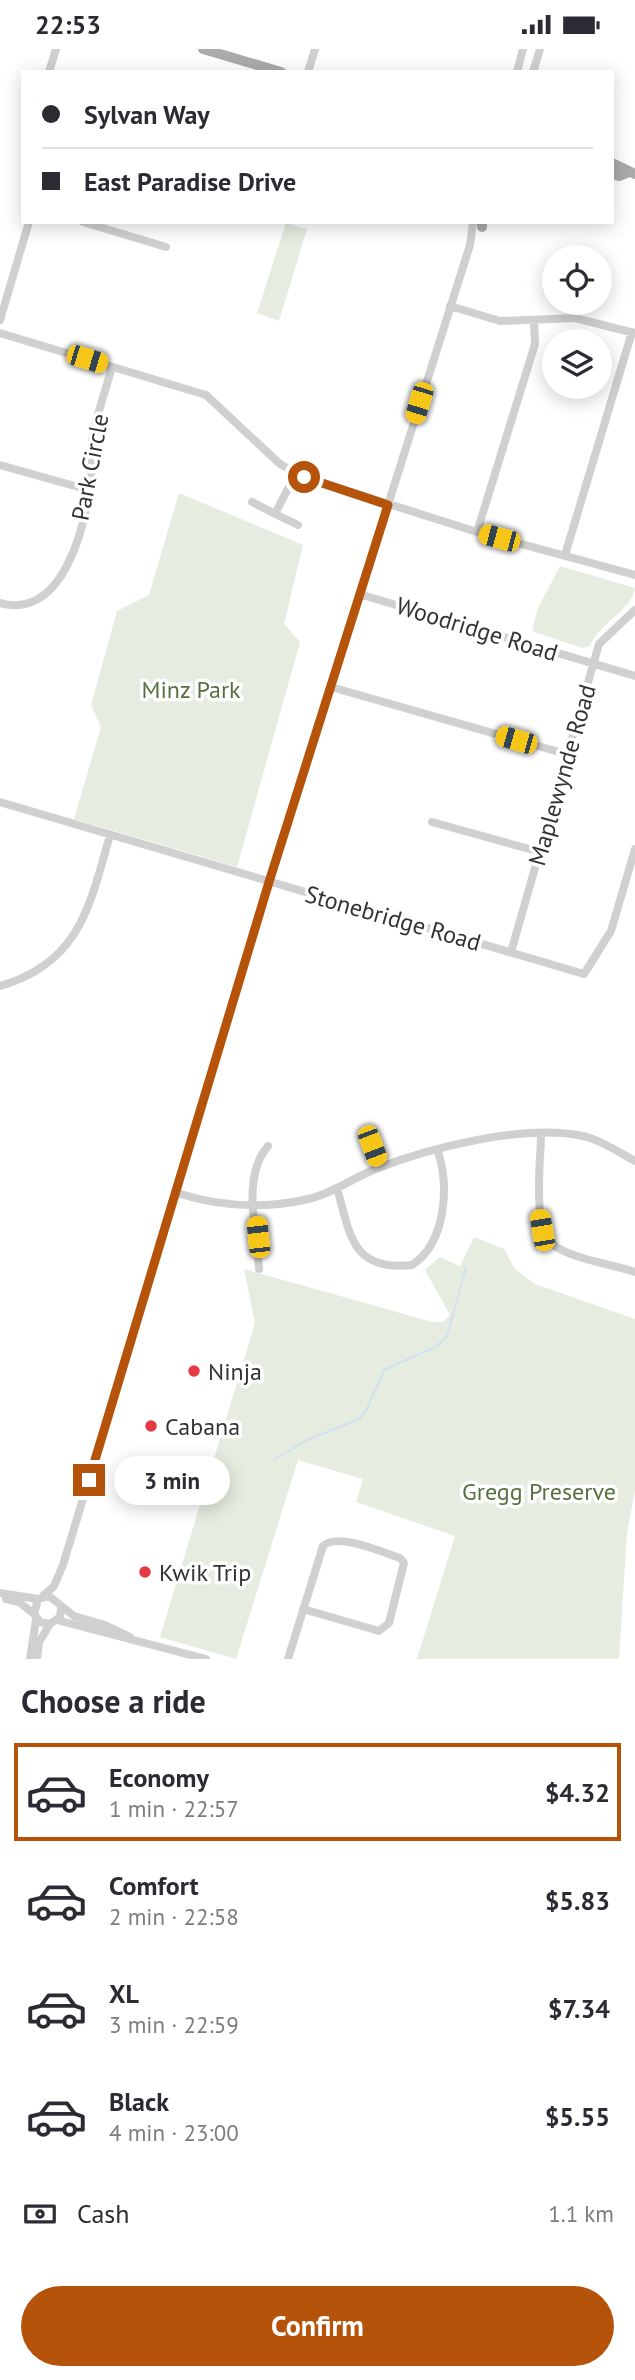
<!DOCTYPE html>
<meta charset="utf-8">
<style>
:root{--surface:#fff;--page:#f2f2f3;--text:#2b2b33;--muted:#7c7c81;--line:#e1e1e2;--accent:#b45309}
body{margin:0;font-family:"PT Sans",sans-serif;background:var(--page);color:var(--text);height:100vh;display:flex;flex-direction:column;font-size:26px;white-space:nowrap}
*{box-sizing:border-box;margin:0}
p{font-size:23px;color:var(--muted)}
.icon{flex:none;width:38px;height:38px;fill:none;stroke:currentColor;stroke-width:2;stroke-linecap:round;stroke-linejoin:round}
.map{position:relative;height:1610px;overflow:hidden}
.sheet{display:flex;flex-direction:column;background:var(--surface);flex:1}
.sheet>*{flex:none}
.hud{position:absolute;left:21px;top:21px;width:593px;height:154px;border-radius:0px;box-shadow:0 4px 18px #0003;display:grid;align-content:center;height:154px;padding:0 21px;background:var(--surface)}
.controls{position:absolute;left:542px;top:196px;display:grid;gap:14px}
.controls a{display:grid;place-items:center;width:70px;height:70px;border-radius:50%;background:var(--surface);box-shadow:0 4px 18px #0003;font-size:35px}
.end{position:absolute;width:32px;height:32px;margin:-16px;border:9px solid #b45309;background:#fff;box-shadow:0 0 0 4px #fff}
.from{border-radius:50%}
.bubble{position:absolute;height:49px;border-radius:24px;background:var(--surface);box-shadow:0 4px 18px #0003;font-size:23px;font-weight:700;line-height:49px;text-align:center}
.car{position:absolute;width:21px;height:42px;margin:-21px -10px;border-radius:9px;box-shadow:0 0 5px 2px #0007;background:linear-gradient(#f5c518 24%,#345 0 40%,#f5c518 0 76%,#345 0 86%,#f5c518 0)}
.hud b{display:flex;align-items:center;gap:24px;height:66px;font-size:26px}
.hud b+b{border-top:2px solid var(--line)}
.hud i{width:18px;height:18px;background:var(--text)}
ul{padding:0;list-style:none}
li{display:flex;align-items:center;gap:21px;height:98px;margin:0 14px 10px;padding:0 7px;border:4px solid transparent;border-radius:0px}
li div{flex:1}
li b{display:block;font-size:26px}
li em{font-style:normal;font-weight:700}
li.current{border-color:var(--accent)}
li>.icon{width:63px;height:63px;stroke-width:1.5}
h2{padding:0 21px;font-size:32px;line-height:84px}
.pay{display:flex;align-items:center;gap:18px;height:77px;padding:0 21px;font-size:26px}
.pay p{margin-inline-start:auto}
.primary-button{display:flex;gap:14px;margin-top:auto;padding:14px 21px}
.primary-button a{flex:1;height:80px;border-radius:42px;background:var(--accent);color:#fff;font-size:28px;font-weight:700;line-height:80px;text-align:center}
.status{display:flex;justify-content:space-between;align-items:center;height:49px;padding:0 35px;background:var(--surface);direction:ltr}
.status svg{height:19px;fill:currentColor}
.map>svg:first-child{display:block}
.green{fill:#e6ecdf}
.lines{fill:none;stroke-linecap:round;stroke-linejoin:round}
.stream{stroke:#cfe2ee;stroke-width:2}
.minor{stroke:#d0d0d0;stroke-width:8}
.major{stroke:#ababab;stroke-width:10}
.route{stroke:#b45309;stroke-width:9}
.poi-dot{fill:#e63946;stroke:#fff;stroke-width:2.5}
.labels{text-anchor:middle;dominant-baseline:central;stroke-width:7;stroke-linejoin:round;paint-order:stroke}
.street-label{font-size:24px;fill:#333;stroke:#fff}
.park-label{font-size:24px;fill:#56703f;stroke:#fff}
.poi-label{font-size:24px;fill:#333;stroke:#fff;text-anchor:start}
</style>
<div class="status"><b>22:53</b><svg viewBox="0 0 49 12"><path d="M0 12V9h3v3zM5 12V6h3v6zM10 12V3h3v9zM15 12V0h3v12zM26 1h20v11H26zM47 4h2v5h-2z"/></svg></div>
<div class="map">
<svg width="635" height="1610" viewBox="0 0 635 1610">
<rect width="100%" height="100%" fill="#fff"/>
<path class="green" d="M286,174L307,180L279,272L257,264Z
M179,444L303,496L284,575L300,593L237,818L74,770L101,678L91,656L117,562L149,546Z
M560,517L635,539C631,563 600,572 590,597L582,599L532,582L538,559Z
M474,1188L504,1200L515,1220L535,1235L635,1270V1441L627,1484L619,1610H417L455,1487L356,1453L363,1430L298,1411L236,1610L160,1588L255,1274L244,1220L432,1273H443L450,1266L425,1221L440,1208L460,1217Z"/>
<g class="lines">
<path class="stream" d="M275,1410L307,1391L359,1370L366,1362L384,1321L437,1297L447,1287L466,1218"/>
<path class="minor" d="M49,23L56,0
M308,23L315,0
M517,23L523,0
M533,23L540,0
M83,173L166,198
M450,257L500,272L575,269L634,284
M0,271L29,173
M0,284L206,346L280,415L304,428L477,483L635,526
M0,416L89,441
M252,453L275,465L296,424
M275,465L298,476
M477,483L535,295L534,272
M565,506L632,283
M359,545L635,627
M0,554C65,572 86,473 91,428C93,414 90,399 93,385C98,362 106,340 112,318
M331,638L566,705
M0,753L584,925L611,882L635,800
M432,773L540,803
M511,903L599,595L635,561
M0,937C80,914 90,856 110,786
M541,1086C541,1114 530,1183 558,1199C579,1211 611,1215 635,1223
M372,1097L381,1118
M337,1139C350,1184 351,1223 412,1216C446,1194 450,1136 437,1100
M177,1144C218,1157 262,1160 304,1151C329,1146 350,1131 373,1121C428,1099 528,1073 587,1088C604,1093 620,1104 635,1112
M259,1220C257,1182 241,1128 268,1097
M0,1544L38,1550
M43,1547L54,1537L63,1516L269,833L470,196L473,173
M6,1550L19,1553L34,1565
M61,1559L60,1568L50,1575L40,1573L34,1565L38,1550L49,1547L74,1567L105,1576L130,1588
M57,1571L206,1610
M30,1610L36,1570
M37,1610L39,1593L50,1575
M288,1610L323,1497C337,1483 382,1503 400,1509L404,1514L389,1574L379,1582L303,1560"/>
<path class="major" d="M203,0L281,23
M612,114L635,125
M612,125L619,127L629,123
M482,178V173"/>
</g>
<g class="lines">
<path class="route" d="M89,1431L269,833L388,456L304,428"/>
</g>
<g class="poi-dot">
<circle cx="194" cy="1322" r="7"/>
<circle cx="151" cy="1377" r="7"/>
<circle cx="145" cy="1523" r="7"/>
</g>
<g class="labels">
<g class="street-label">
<text transform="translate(90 418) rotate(-79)">Park Circle</text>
<text transform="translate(477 580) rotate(17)">Woodridge Road</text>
<text transform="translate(562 726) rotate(-74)">Maplewynde Road</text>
<text transform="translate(393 869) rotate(16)">Stonebridge Road</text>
</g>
<g class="park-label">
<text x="191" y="640">Minz Park</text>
<text x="539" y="1442">Gregg Preserve</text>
</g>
<g class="poi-label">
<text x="208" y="1322">Ninja</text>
<text x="165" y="1377">Cabana</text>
<text x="159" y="1523">Kwik Trip</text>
</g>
</g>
</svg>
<div class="controls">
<a><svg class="icon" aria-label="locate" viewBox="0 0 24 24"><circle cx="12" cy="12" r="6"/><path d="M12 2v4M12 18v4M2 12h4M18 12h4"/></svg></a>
<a><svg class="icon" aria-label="layers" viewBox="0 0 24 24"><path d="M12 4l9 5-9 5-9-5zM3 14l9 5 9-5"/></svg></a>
</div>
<i class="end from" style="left:304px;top:428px"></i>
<i class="end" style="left:89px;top:1431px"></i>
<div class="bubble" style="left:114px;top:1407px;width:116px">3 min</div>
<i class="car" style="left:87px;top:310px;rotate:107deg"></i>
<i class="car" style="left:419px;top:354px;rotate:197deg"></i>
<i class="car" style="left:499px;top:489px;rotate:285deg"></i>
<i class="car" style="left:516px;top:691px;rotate:286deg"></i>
<i class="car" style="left:372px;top:1097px;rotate:159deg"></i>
<i class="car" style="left:542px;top:1181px;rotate:350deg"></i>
<i class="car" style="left:258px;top:1188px;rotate:354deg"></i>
<div class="hud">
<b><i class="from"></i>Sylvan Way</b>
<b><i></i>East Paradise Drive</b>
</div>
</div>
<section class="sheet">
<h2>Choose a ride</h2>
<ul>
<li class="current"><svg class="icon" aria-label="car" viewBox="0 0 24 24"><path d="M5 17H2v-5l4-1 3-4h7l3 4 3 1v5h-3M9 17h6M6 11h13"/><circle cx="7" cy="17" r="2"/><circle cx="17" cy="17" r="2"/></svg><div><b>Economy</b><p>1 min · 22:57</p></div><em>$4.32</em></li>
<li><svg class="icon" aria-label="car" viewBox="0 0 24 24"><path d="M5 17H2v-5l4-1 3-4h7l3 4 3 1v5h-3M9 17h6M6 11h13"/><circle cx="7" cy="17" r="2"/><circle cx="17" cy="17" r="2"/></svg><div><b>Comfort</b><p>2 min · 22:58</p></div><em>$5.83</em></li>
<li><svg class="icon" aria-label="car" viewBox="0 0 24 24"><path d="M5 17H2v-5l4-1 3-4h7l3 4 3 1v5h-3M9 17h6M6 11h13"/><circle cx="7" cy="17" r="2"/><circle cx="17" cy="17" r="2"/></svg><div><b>XL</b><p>3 min · 22:59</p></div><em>$7.34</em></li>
<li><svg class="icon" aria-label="car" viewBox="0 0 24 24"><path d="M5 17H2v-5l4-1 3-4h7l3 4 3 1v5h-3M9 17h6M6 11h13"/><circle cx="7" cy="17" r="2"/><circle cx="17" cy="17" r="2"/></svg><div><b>Black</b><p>4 min · 23:00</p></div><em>$5.55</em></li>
</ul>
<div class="pay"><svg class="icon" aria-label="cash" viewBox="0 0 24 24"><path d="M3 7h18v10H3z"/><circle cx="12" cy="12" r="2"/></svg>Cash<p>1.1 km</p></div>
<div class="primary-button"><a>Confirm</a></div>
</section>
